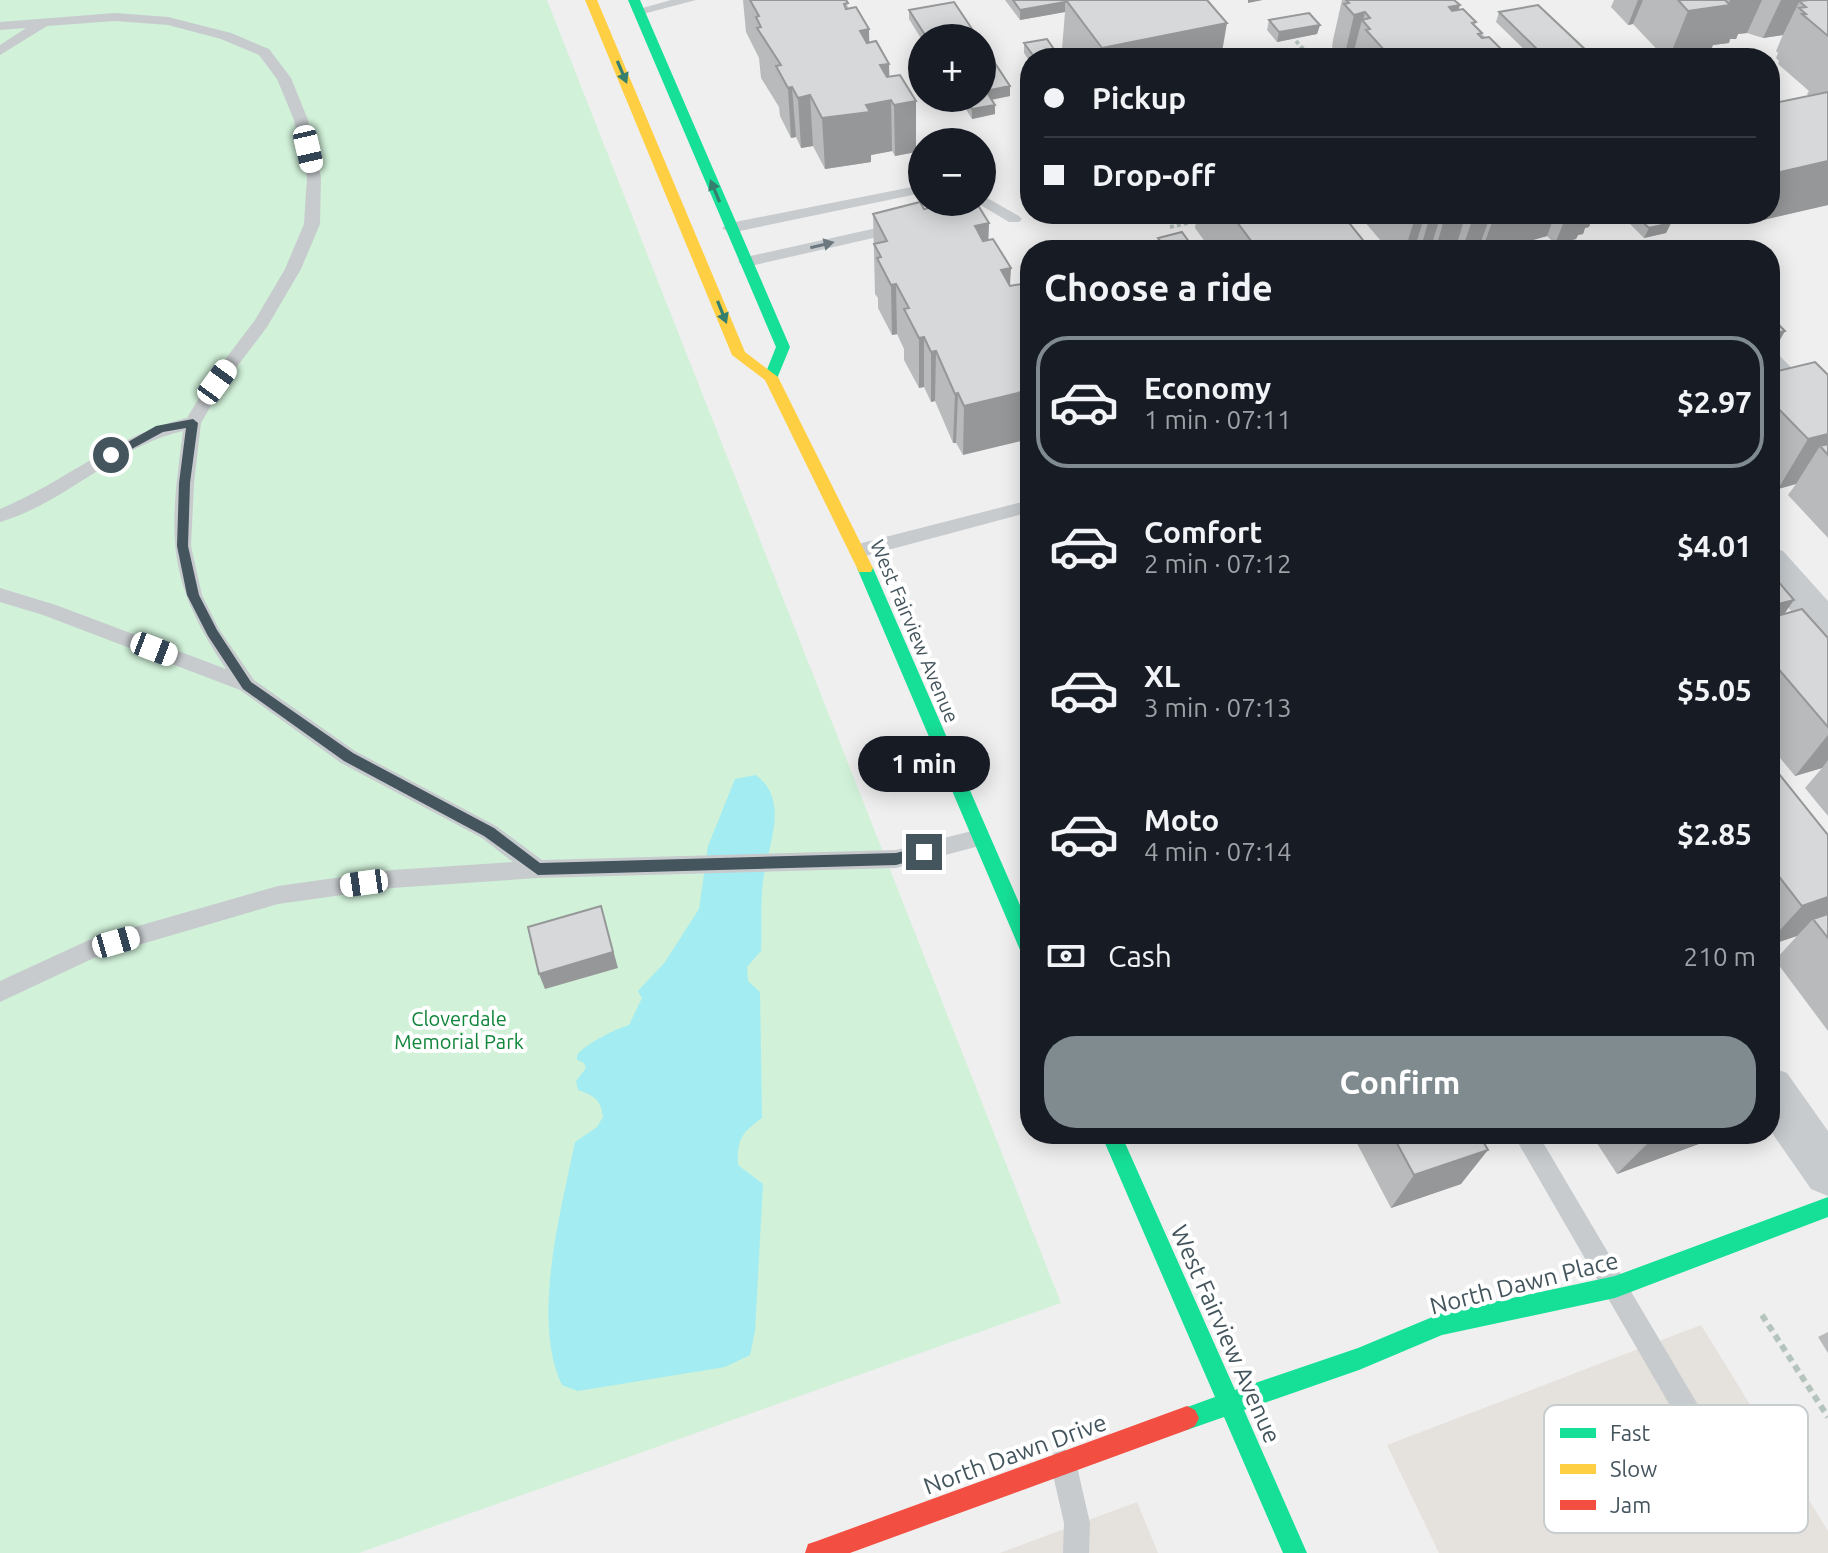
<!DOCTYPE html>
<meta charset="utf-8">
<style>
:root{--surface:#171b24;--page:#20242c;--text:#f1f3f6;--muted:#9ea1a6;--line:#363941;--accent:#808b90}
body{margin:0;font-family:Ubuntu,sans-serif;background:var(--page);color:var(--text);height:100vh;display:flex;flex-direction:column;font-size:30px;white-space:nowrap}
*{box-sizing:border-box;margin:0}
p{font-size:26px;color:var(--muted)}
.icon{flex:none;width:44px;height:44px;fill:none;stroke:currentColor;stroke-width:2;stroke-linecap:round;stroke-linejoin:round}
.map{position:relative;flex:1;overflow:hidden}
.side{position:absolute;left:1020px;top:240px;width:760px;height:904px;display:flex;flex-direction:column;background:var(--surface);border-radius:32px;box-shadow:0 4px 20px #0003}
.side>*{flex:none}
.guide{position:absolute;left:1020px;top:48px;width:760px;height:176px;border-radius:32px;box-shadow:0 4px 20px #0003;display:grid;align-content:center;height:176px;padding:0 24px;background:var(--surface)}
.tools{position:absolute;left:908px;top:24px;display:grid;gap:16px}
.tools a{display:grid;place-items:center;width:88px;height:88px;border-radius:50%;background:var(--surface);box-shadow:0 4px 20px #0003;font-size:40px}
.end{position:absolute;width:36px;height:36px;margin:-18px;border:10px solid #44555d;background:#fff;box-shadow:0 0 0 4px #fff}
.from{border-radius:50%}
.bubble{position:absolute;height:56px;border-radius:28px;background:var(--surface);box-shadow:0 4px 20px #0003;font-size:26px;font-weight:700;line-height:56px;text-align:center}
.car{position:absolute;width:24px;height:48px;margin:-24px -12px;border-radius:10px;box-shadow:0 0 6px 2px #0007;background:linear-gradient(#fff 24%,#345 0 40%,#fff 0 76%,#345 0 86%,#fff 0)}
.guide b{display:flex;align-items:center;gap:28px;height:76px;font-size:30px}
.guide b+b{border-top:2px solid var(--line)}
.guide i{width:20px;height:20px;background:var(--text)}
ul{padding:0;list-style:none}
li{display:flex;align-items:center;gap:24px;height:132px;margin:0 16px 12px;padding:0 8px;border:4px solid transparent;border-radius:32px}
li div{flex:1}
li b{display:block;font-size:30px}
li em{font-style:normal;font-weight:700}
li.selected{border-color:var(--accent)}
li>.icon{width:72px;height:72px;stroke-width:1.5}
h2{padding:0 24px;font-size:36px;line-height:96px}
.pay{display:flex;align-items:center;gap:20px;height:88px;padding:0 24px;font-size:30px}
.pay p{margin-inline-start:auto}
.action{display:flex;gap:16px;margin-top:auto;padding:16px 24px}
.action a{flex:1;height:92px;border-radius:32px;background:var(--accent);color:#fff;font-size:32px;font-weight:700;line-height:92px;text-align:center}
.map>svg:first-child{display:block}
.commercial{fill:#e5e1dc}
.green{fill:#d1f1d9}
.water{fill:#a2ecf2}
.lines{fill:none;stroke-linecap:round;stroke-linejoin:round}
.path-far1{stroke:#b5c4bd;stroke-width:4;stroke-dasharray:4 3;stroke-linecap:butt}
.path{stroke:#b5c4bd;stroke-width:6;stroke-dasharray:7 5;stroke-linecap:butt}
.lane{fill:#c7cbce;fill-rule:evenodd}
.street{fill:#c7cbce;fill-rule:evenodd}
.fast{fill:#16e098;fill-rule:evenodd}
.slow{fill:#ffcf43;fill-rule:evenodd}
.jam{fill:#f24e42;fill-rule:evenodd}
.wall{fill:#b8babb}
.shaded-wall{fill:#969798}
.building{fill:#d6d8d9;stroke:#969798;stroke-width:2}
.oneway{fill:#367f6f}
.oneway2{fill:#6b787f}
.route{fill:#44555d}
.labels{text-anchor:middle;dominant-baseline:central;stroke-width:8;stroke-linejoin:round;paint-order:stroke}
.street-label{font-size:20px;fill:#44555d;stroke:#fff}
.park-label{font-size:20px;fill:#0f853a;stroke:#fff}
.near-street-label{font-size:24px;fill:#44555d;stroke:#fff}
.key{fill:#fff;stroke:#c7ccce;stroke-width:2}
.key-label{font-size:22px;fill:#44555d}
</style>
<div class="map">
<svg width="1828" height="1553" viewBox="0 0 1828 1553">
<rect width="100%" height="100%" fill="#f0efef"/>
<path class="commercial" d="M1701,1325L1828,1531V1553H1439L1387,1445Z
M1137,1502L1158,1553H1000Z"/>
<path class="green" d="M0,0H547L1061,1303L359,1553H0Z"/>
<path class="water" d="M756,775C791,802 767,846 763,882C760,904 762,929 761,951L747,967L748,981L760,992L762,1118C741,1133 737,1140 738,1165L763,1184L755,1331L750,1355L725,1367L578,1391L562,1385C531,1320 561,1211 575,1142L597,1127L603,1117C601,1100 595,1096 578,1090L576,1081L586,1068L584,1063L577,1060V1055C585,1044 616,1029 629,1025L642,998L638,991L665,962L699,909L708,846L735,779Z"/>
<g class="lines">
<path class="path-far1" d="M1296,41L1311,58
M1170,227L1201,220"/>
<path class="path" d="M1762,1315L1828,1417"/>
<path class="lane" d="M671,0H696L639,15L632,11Z
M115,13L168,17L231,33L269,49L291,78L308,120L321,177L320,224L301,269L267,327L223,385L201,423L194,483L191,546L202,595L219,629L254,680L355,751L496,826L542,860L896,850L980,829L987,832L990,838L987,844L896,868L538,878L392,888L278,904L94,958L0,1002V981L89,940L278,886L392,870L513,862L482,838L341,763L240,690L43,615L0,602V588L56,605L226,669C165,578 169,536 183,431C116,446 66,503 0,522V509C65,482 117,434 187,418L211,378L255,320L285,269L304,224L307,177L294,120L277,79L259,55L221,39L168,25L115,21L47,26L0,55V45L26,28L0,30V22Z
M922,185V193L730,233L722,228L730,223Z
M982,195L1019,216L1022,219L1019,222H1009L977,203L982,202Z
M899,223L907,228L904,231L746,267L738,262L746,257Z
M1770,351L1776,352L1828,405V421L1822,419L1770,366Z
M1030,500V512L858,558L849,551L858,544Z
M1513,1134H1538L1701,1410L1705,1419L1701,1428L1692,1432L1683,1428Z
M1063,1449L1072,1453L1076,1462L1090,1523L1089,1553H1063L1064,1523L1050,1462L1054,1453Z"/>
<path class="street" d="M1770,547L1783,551L1828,601V642L1814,638L1770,586Z
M1770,1067L1787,1073L1828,1131V1196L1811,1189L1770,1130Z"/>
<path class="fast" d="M628,0H640L790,347L776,381L771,382L764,377L776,347Z
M865,562L873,568L1030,928V959L1023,956L1020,950L857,568Z
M1101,1134H1121L1235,1390L1358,1348L1442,1313L1615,1276L1828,1197V1217L1615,1298L1442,1335L1359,1370L1244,1410L1307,1553H1283L1224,1417L1187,1430L1179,1426L1175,1418L1179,1410L1215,1397Z"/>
<path class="slow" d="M585,0H597L745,352L778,377L873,568L871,572H859L857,568L765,380L732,355Z"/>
<path class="jam" d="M1187,1406L1195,1410L1199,1418L1195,1426L1187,1430L850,1553H805L808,1544L817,1541Z"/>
</g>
<path class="wall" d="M743,0H846L848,8L869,29V42L889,77L916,152L895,156L892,151L871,155V162L825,169L813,146L801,148L796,137L791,138L780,116L779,107L761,78L759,58L746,32Z
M1005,0H1207L1221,58H1068L1062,49L1065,12L1020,20Z
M1342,0H1454L1458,10L1476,22L1474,26L1506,58H1337L1333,54L1334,49L1332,47L1333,40Z
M1614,0H1828V205L1746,224L1736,214H1770V104L1809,96L1807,94L1809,91L1778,64L1779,61L1776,58L1778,53L1776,51L1785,30L1783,35L1763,38L1747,33L1738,34L1736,39H1730L1729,43L1713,45L1709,55L1686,58H1665L1633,24L1628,25L1611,7Z
M909,10L978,38H922V40L909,19Z
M1499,12L1588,58H1533L1496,22Z
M1269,20L1320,25L1317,34L1277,42L1267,30Z
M1024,43L1060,58H1030V62L1024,53Z
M1010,96L992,99L995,105V114L972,119L959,98Z
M948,202H976L989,223L988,240L963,455L956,443H953L935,401L931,402L924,387L919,388L904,360V349L897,334L892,335L878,308V298L875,294L873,214L924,209L948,204Z
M1197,214H1342L1367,245L1366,250H1211L1195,228Z
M1358,214H1594L1589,227L1585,228L1583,234L1578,235L1576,239L1555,244L1547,236L1533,240L1530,248L1521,250H1381L1379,247L1381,241Z
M1620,214H1661L1671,223L1666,233L1644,238Z
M1158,238L1195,250H1158L1157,248Z
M1770,373L1828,375V538L1788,495L1796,484L1778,489L1770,480Z
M1770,572L1784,614L1828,638V816L1805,788L1822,768L1795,776L1770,746Z
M1770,765L1828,835V1031L1775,960L1797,936L1770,945Z
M1352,1134H1496L1482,1139L1461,1184L1391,1208Z
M1591,1134H1715L1707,1141L1617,1174Z
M1828,1332V1353L1818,1337Z"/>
<path class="shaded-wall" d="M1248,0H1263L1248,3Z
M1638,0H1643L1633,24L1628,25Z
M1730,0H1762L1747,33L1738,34L1736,39H1730L1729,43L1713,45L1709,55L1686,58H1669L1688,11L1728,5Z
M1781,0H1800L1783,35L1763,38Z
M1065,2V12L1020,20V10Z
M1460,5L1445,55L1449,7Z
M1365,12L1363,21L1362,20L1352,58H1344L1354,15Z
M1227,23L1221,58H1101L1102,48Z
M1320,25L1317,34L1277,42L1279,32Z
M869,29L870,79L860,31Z
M1390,50L1388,58H1384L1385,51Z
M1590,54L1588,58H1570Z
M889,64L890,101L891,100L892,151L871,155V162L825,169L822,118L866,105L880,65Z
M1010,86V96L986,101V91Z
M792,87L796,137L791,138L788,88Z
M810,95L813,146L801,148L798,98Z
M916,101V152L895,156L894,105Z
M995,105V114L972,119V109Z
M1828,161V205L1746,224L1752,214H1770V178L1772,174Z
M1180,214H1195L1180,217Z
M1457,214H1466L1455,250H1435L1443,224Z
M1478,214H1491L1478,250H1462L1474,215Z
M1495,214H1555L1547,236L1533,240L1530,248L1521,250H1482Z
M1567,214H1594L1589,227L1585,228L1583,234L1578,235L1576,239L1555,244Z
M1424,218L1414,250H1405L1414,221Z
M1439,221L1430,250H1420L1428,223Z
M989,223L987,273L975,226Z
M1671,223L1666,233L1644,238L1649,228Z
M1367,245L1366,250H1344Z
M1011,268L1008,318L1001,270Z
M896,284L897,334L892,335L891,285Z
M1785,331L1770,358V335Z
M924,337V387L919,388V338Z
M936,351L935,401L931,402V352Z
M1030,390V439L963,455L964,406Z
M958,393L956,443H953L955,394Z
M1828,434V455L1820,446L1796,484L1778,489L1808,439Z
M1794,600L1770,634V606Z
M1828,735V760L1822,768L1795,776Z
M1828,897V925L1813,919L1797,936L1770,945V941L1802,906Z
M601,906L618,968L545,989L539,974Z
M1482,1134H1496L1462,1146Z
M1668,1134H1715L1707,1141L1617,1174L1651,1140Z
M1488,1150L1461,1184L1391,1208L1414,1175Z"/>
<path class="building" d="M750,0H846L848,3L844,4L846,9L856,7L869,29L860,31L867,43L876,41L889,64L880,65L887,77L900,75L916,101L894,105L891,100L866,105L870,112L822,118L810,95L798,98L792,87L788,88L776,66L781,65L757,28L761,27L756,17L759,16Z
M1013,0H1066L1065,2L1020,10Z
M1066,0H1207L1227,23L1102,48Z
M1346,0H1454L1460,5L1449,7L1452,11L1463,9L1476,22L1472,23L1482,33L1478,34L1482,38L1489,37L1502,50L1497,51L1502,58H1398L1390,50L1385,51L1366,30L1370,29L1362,20L1370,18L1365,12L1354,15L1344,4L1349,3Z
M1678,0H1725L1730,5L1688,11Z
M1809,0H1828V36L1802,14H1806L1799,8L1806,7L1799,1Z
M954,2L978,38H927L909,10Z
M1538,5L1590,54L1570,58H1546L1499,12Z
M1309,13L1320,25L1279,32L1269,20Z
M1047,39L1060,58H1035L1024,43Z
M982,48H985L1010,86L986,91L995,105L972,109L965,98H982Z
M1828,92V161L1772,174L1770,172V104Z
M920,202L924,209L951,203V202H976L989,223L975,226L983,241L993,239L1011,268L1001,270L1010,286L1021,284L1030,299V390L964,406L958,393L955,394L936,351L931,352L924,337L919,338L904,309L909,308L896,284L891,285L877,258L881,257L874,244L887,241L873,214Z
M1231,214H1342L1367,245L1344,250H1258Z
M1408,214H1461L1465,219L1443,224L1439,221L1428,223L1424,218L1414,221Z
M1634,214H1661L1671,223L1649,228Z
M1182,232L1195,250H1167L1158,238Z
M1087,246L1090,250H1068Z
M1770,316L1785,331L1770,335Z
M1815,362L1828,375V434L1808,439L1770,400V373Z
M1828,444V455L1820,446Z
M1770,572L1794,600L1770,606Z
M1802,609L1828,638V727L1770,659V618Z
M1771,764L1828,835V897L1802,906L1770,865V765Z
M601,906L613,952L539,974L528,927Z
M1828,914V938L1813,919Z
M1392,1134H1479L1488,1150L1414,1175Z
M1647,1134H1668L1651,1140Z"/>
<defs><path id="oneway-solid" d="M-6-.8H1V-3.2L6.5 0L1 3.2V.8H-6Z" transform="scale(2)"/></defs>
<g class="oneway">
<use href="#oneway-solid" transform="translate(622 72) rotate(67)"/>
<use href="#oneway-solid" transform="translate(715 191) rotate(-113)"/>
<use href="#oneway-solid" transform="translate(722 312) rotate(68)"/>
</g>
<use class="oneway2" href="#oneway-solid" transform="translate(822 245) rotate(-13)"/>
<path class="route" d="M193,419L198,423L190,483L188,546L199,595L217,630L251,682L353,753L494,828L540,863L896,853L924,846L931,852L929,856L896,865L538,875L484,836L344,761L243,689L208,636L187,595L177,546L179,483L186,428L163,432L115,458L105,455L156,426Z"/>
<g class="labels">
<g class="street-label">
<text transform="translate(915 631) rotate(67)">West Fairview Avenue</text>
</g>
<g class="park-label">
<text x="459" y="1018">Cloverdale<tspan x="459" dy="23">Memorial Park</tspan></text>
</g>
<g class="near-street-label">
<text transform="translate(1524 1283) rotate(-14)">North Dawn Place</text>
<text transform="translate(1226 1334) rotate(66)">West Fairview Avenue</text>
<text transform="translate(1015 1454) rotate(-20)">North Dawn Drive</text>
</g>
</g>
<rect x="1544" y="1405" width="264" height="128" rx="12" class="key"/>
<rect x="1560" y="1428" width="36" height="10" fill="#16e098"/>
<rect x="1560" y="1464" width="36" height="10" fill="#ffcf43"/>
<rect x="1560" y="1500" width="36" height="10" fill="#f24e42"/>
<g class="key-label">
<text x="1610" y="1441">Fast</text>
<text x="1610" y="1477">Slow</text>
<text x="1610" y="1513">Jam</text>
</g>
</svg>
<div class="tools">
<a>+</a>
<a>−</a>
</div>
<i class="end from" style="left:111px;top:455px"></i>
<i class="end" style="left:924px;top:852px"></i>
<div class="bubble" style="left:858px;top:736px;width:132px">1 min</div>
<i class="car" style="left:308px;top:149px;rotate:167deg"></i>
<i class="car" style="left:217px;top:382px;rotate:36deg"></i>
<i class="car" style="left:154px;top:649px;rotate:111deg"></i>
<i class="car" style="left:364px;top:883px;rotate:262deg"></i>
<i class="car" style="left:116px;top:942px;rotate:74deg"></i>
<div class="guide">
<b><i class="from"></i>Pickup</b>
<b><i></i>Drop-off</b>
</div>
<section class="side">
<h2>Choose a ride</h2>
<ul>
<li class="selected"><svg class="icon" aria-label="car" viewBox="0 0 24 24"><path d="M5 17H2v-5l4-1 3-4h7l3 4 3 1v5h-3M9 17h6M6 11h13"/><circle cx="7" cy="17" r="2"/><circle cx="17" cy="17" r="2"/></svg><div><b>Economy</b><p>1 min · 07:11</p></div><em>$2.97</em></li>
<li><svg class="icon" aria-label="car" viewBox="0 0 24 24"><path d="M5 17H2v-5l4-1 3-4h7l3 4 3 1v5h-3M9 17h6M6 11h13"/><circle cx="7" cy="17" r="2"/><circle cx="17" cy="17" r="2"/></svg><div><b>Comfort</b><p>2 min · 07:12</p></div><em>$4.01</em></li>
<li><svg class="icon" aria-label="car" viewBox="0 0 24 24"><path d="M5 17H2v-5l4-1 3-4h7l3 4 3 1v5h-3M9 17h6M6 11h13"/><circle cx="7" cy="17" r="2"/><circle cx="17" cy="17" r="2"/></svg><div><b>XL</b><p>3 min · 07:13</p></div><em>$5.05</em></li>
<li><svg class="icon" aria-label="car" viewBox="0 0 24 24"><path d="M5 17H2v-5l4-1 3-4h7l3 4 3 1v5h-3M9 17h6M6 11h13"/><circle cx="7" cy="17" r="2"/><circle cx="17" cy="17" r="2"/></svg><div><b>Moto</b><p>4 min · 07:14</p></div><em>$2.85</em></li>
</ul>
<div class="pay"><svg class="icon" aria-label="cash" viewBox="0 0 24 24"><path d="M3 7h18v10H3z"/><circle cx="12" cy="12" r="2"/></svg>Cash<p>210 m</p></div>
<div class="action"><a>Confirm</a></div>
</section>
</div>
